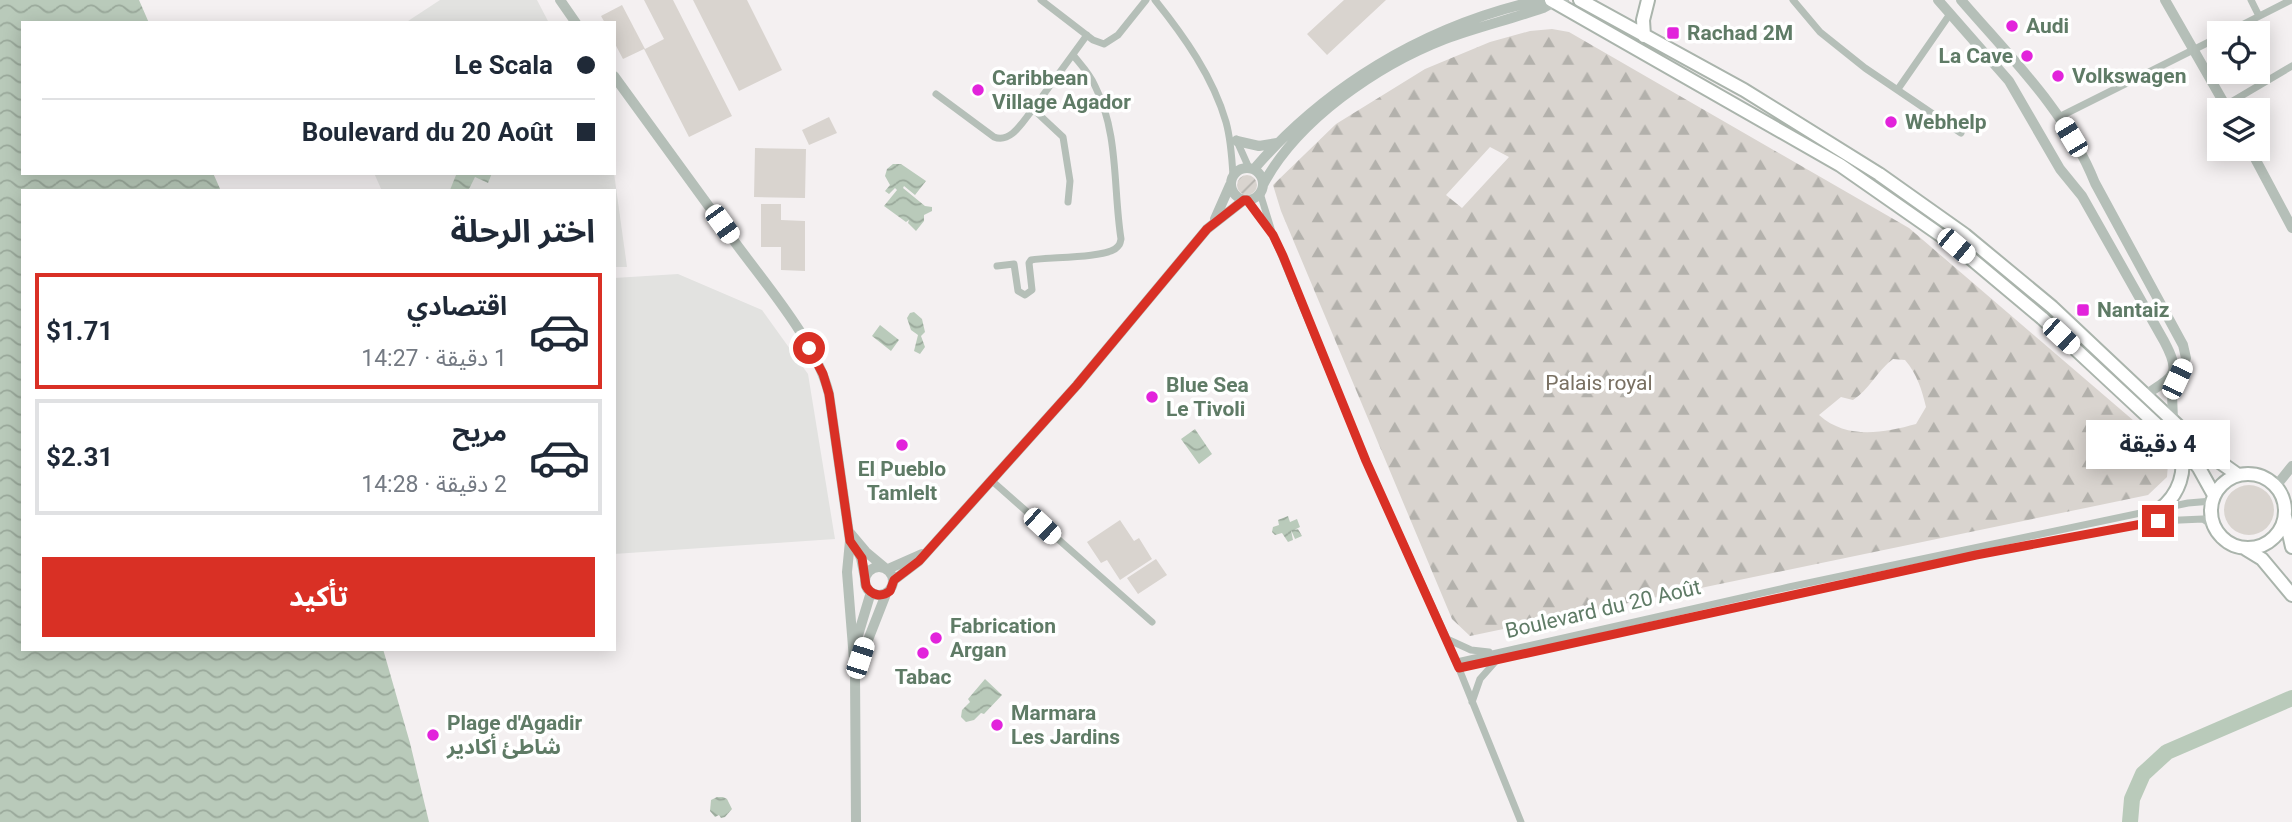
<!DOCTYPE html>
<html lang="ar">
<meta charset="utf-8">
<style>
:root{--surface:#fff;--page:#f2f2f3;--text:#1f2937;--muted:#747a83;--line:#e0e1e3;--accent:#d93025}
body{margin:0;font-family:Roboto,"Noto Sans Arabic",sans-serif;background:var(--page);color:var(--text);direction:rtl;height:100vh;display:flex;flex-direction:column;font-size:26px;white-space:nowrap}
*{box-sizing:border-box;margin:0}
p{font-size:23px;color:var(--muted)}
.icon{flex:none;width:38px;height:38px;fill:none;stroke:currentColor;stroke-width:2;stroke-linecap:round;stroke-linejoin:round}
.map{position:relative;flex:1;overflow:hidden;direction:ltr}
.side{position:absolute;left:21px;top:189px;width:595px;height:462px;display:flex;flex-direction:column;background:var(--surface);border-radius:0px;box-shadow:0 4px 18px #0003;direction:rtl}
.side>*{flex:none}
.hud{position:absolute;left:21px;top:21px;width:595px;height:154px;border-radius:0px;box-shadow:0 4px 18px #0003;direction:rtl;display:grid;align-content:center;height:154px;padding:0 21px;background:var(--surface)}
.buttons{position:absolute;left:2207px;top:21px;display:grid;gap:14px}
.buttons a{display:grid;place-items:center;width:63px;height:63px;border-radius:0px;background:var(--surface);box-shadow:0 4px 18px #0003;font-size:35px}
.end{position:absolute;width:32px;height:32px;margin:-16px;border:9px solid #d93025;background:#fff;box-shadow:0 0 0 4px #fff}
.from{border-radius:50%}
.bubble{position:absolute;height:49px;border-radius:0px;background:var(--surface);box-shadow:0 4px 18px #0003;font-size:23px;font-weight:700;line-height:49px;text-align:center;direction:rtl}
.car{position:absolute;width:21px;height:42px;margin:-21px -10px;border-radius:9px;box-shadow:0 0 5px 2px #0007;background:linear-gradient(#fff 24%,#345 0 40%,#fff 0 76%,#345 0 86%,#fff 0)}
.hud b{display:flex;align-items:center;gap:24px;height:66px;font-size:26px}
.hud b+b{border-top:2px solid var(--line)}
.hud i{width:18px;height:18px;background:var(--text)}
ul{padding:0;list-style:none}
li{display:flex;align-items:center;gap:21px;height:116px;margin:0 14px 10px;padding:0 7px;border:4px solid var(--line);border-radius:0px}
li div{flex:1}
li b{display:block;font-size:26px}
li em{font-style:normal;font-weight:700}
li.selected{border-color:var(--accent)}
li>.icon{width:63px;height:63px;stroke-width:1.5}
h2{padding:0 21px;font-size:32px;line-height:84px}
.cta{display:flex;gap:14px;margin-top:auto;padding:14px 21px}
.cta a{flex:1;height:80px;border-radius:0px;background:var(--accent);color:#fff;font-size:28px;font-weight:700;line-height:80px;text-align:center}
.map>svg:first-child{display:block}
.built{fill:#e2e2e0}
.green{fill:#d9d4cf}
.forest{fill:url(#forest-firs);fill-rule:evenodd}
.garden{fill:url(#garden-furrows)}
.water{fill:url(#water-waves)}
.lines{fill:none;stroke-linecap:round;stroke-linejoin:round}
.river{stroke:#b9caba;stroke-width:16}
.primary-casing{stroke:#aab4ac;stroke-width:16}
.minor{stroke:#b5bfb8;stroke-width:7}
.tertiary{stroke:#b5bfb8;stroke-width:10}
.primary{stroke:#fff;stroke-width:12}
.route{stroke:#d93025;stroke-width:9}
.poi-dot{fill:#e223db;stroke:#fff;stroke-width:2.5}
.labels{text-anchor:middle;dominant-baseline:central;stroke-width:7;stroke-linejoin:round;paint-order:stroke}
.poi-label{font-size:21px;font-weight:bold;fill:#5f7b66;stroke:#fff;text-anchor:start}
.park-label{font-size:21px;fill:#797062;stroke:#fff}
.street-label{font-size:21px;fill:#5f7b66;stroke:#fff}
</style>
<div class="map">
<svg width="2292" height="822" viewBox="0 0 2292 822">
<defs>
<pattern id="forest-firs" width="22" height="20" patternUnits="userSpaceOnUse" patternTransform="scale(1.75)"><rect width="22" height="20" fill="#d9d4cf"/><path d="M5 1l3.5 6h-7zM16 11l3.5 6h-7z" fill="#b3b1ac"/></pattern>
<pattern id="garden-furrows" width="10" height="10" patternUnits="userSpaceOnUse" patternTransform="scale(1.75)"><rect width="10" height="10" fill="#d9d4cf"/><path d="M-1 1l2-2M0 10L10 0M9 11l2-2" fill="none" stroke="#b3b1ac"/></pattern>
<pattern id="water-waves" width="16" height="10" patternUnits="userSpaceOnUse" patternTransform="scale(1.75)"><rect width="16" height="10" fill="#b9caba"/><path d="M0 5q4-4 8 0t8 0" fill="none" stroke="#9aa99b"/></pattern>
</defs>
<rect width="100%" height="100%" fill="#f4f0f1"/>
<path class="built" d="M440,0H537L549,23H405Z
M374,173H614L627,267H614V191H382Z
M678,274L762,310L808,374L835,539L614,554V278Z"/>
<path class="green" d="M644,0H673L732,116L689,137L644,49L623,59L614,42V23H605L601,16L622,5L645,49L664,39Z
M693,0H747L782,70L739,91Z
M1344,0H1386L1327,55L1307,34Z
M829,117L837,133L809,145L802,130Z
M755,148L806,149L805,198L754,197Z
M761,204H781V220L805,221V271L781,270V247H761Z
M2224 510a25 25 0 1 1 50 0a25 25 0 1 1-50 0Z
M1120,520L1134,541L1139,538L1152,559L1120,580L1107,560L1101,563L1087,542Z
M1156,559L1167,575L1138,594L1127,578Z"/>
<path class="forest" d="M1552,29L1569,32L1909,228L2169,451L2167,477L2148,495L1470,636L1452,619L1281,211L1273,185L1336,124L1425,69L1490,42L1530,31ZM1490,147L1509,157L1462,208L1446,195ZM1893,359L1905,360C1917,374 1922,390 1926,407L1916,424C1883,433 1847,440 1819,415L1841,397L1853,400C1869,390 1877,371 1893,359Z"/>
<path class="garden" d="M1237 185a10 10 0 1 1 20 0a10 10 0 1 1-20 0Z"/>
<path class="water" d="M0,0H139L149,23H23V173H213L221,191H23V649H383L410,743L429,822H0Z
M893,164H901L926,181L915,195L904,186L903,188L925,206L932,207V211L924,215V221L916,231L908,223L909,220L906,222L884,206L897,190L895,188L889,194L885,191L890,185L885,176L887,169Z
M454,173H492L488,183L475,177L468,191L450,190L456,175Z
M914,312L922,319L925,332L921,336L925,347L920,354L914,351L918,335L911,330L907,318L910,313Z
M880,325L899,340L891,351L872,336Z
M1195,429L1212,454L1199,464L1181,439Z
M1288,516L1290,522L1297,519L1300,527L1294,530L1298,529L1302,536L1295,539L1291,530L1293,540L1288,542L1282,533L1275,535L1272,532L1273,527L1279,525L1278,520Z
M985,679L1002,695L984,714L981,713L974,720L966,722L961,717L962,710L970,702L968,699Z
M717,797H723L727,799L732,809L725,817L721,818L719,815L715,817L710,811L711,800Z"/>
<g class="lines">
<path class="river" d="M2130,822L2132,799L2143,774L2167,752L2292,698"/>
<g class="primary-casing">
<path id="primary" d="M1551,0L1840,165L1956,246L2042,318L2185,451L2199,468L2214,495
M1580,0L1744,90L1879,174L1965,235L2052,307L2207,453L2238,475
M1644,36L1643,20L1648,0
M2211 511a37 37 0 1 1 74 0a37 37 0 1 1-74 0Z
M2159,510C2179,495 2188,470 2179,447
M2285,516L2292,547
M2244,548L2262,559L2292,595"/>
</g>
<path class="minor" d="M1041,0L1093,40L1104,44L1118,35L1146,0
M1155,0C1184,36 1213,77 1226,122C1231,140 1232,158 1233,176
M1793,0L1820,32L1865,68L1961,133
M2251,0L2259,16
M2226,33L2291,0
M1898,89L1950,14
M936,94L994,137C1011,144 1023,121 1033,109
M2226,105L2292,66
M2059,117L2219,37
M1236,139L1249,168
M1260,193L1273,235L1366,461L1447,639L1521,822
M1247,200L1268,229
M1068,202L1070,181L1063,137L1033,109L1087,35
M997,266L1014,264L1018,291L1025,295L1032,290L1029,263L1031,260C1050,257 1101,258 1115,249C1120,245 1120,244 1121,239C1113,188 1119,133 1095,86C1090,74 1081,65 1073,55
M991,480L1152,622
M1447,639L1471,650L1489,652
M1457,662L1789,587L2188,503L2212,501
M1459,668L1976,555L2158,521L2203,519L2215,527
M1472,702L1480,679L1495,662"/>
<path class="tertiary" d="M560,0L576,23
M1938,0L2009,81L2060,169L2082,196L2164,341C2182,375 2174,376 2145,395
M1961,0C2010,57 2067,112 2095,183L2183,345L2186,358L2172,394L2173,421
M2165,0L2228,110
M614,76C655,133 696,189 737,245C768,287 817,344 829,394L850,541L847,572L855,672L856,822
M1237,141L1259,146L1277,143
M2250,149L2292,228
M1231 184a16 16 0 1 1 32 0a16 16 0 1 1-32 0Z
M1254,169C1325,87 1421,29 1527,3C1539,0 1551,3 1564,0
M1263,185C1297,120 1378,65 1445,39C1478,27 1511,19 1543,8L1554,2
M1215,219L1230,185
M2276,486L2292,466
M850,533L866,552L884,567
M855,546L861,558L865,578
M865 581a14 14 0 1 1 28 0a14 14 0 1 1-28 0Z
M888,569L922,554
M894,580L919,561L1077,385L1207,229L1244,200
M856,642L871,592
M857,668L886,594"/>
<use href="#primary" class="primary"/>
</g>
<g class="lines">
<path class="route" d="M809,348L823,374L829,394L850,541L862,558L866,586C871,595 881,598 890,591L894,580L919,561L1077,385L1207,229L1244,200H1247L1273,235L1283,256L1366,461L1459,668L1976,555L2158,521"/>
</g>
<g class="poi-dot">
<circle cx="2012" cy="26" r="7"/>
<rect x="1666" y="26" width="14" height="14" rx="3.5"/>
<circle cx="2027" cy="56" r="7"/>
<circle cx="2058" cy="76" r="7"/>
<circle cx="978" cy="90" r="7"/>
<circle cx="1891" cy="122" r="7"/>
<rect x="2076" y="303" width="14" height="14" rx="3.5"/>
<circle cx="1152" cy="397" r="7"/>
<circle cx="902" cy="445" r="7"/>
<circle cx="936" cy="638" r="7"/>
<circle cx="923" cy="653" r="7"/>
<circle cx="997" cy="725" r="7"/>
<circle cx="433" cy="735" r="7"/>
</g>
<g class="labels">
<g class="poi-label">
<text x="2026" y="26">Audi</text>
<text x="1687" y="33">Rachad 2M</text>
<text x="2013" y="56" text-anchor="end">La Cave</text>
<text x="2072" y="76">Volkswagen</text>
<text x="992" y="78">Caribbean<tspan x="992" dy="24">Village Agador</tspan></text>
<text x="1905" y="122">Webhelp</text>
<text x="2097" y="310">Nantaiz</text>
<text x="1166" y="385">Blue Sea<tspan x="1166" dy="24">Le Tivoli</tspan></text>
<text x="902" y="469" text-anchor="middle">El Pueblo<tspan x="902" dy="24">Tamlelt</tspan></text>
<text x="950" y="626">Fabrication<tspan x="950" dy="24">Argan</tspan></text>
<text x="923" y="677" text-anchor="middle">Tabac</text>
<text x="1011" y="713">Marmara<tspan x="1011" dy="24">Les Jardins</tspan></text>
<text x="447" y="723">Plage d'Agadir<tspan x="447" dy="24">شاطئ أكادير</tspan></text>
</g>
<g class="park-label">
<text x="1599" y="383">Palais royal</text>
</g>
<g class="street-label">
<text transform="translate(1603 609) rotate(-13)">Boulevard du 20 Août</text>
</g>
</g>
</svg>
<div class="buttons">
<a><svg class="icon" aria-label="locate" viewBox="0 0 24 24"><circle cx="12" cy="12" r="6"/><path d="M12 2v4M12 18v4M2 12h4M18 12h4"/></svg></a>
<a><svg class="icon" aria-label="layers" viewBox="0 0 24 24"><path d="M12 4l9 5-9 5-9-5zM3 14l9 5 9-5"/></svg></a>
</div>
<i class="end from" style="left:809px;top:348px"></i>
<i class="end" style="left:2158px;top:521px"></i>
<div class="bubble" style="left:2086px;top:420px;width:144px">4 دقيقة</div>
<i class="car" style="left:2071px;top:137px;rotate:329deg"></i>
<i class="car" style="left:722px;top:224px;rotate:144deg"></i>
<i class="car" style="left:1956px;top:246px;rotate:130deg"></i>
<i class="car" style="left:2061px;top:336px;rotate:133deg"></i>
<i class="car" style="left:2177px;top:379px;rotate:25deg"></i>
<i class="car" style="left:1042px;top:526px;rotate:133deg"></i>
<i class="car" style="left:860px;top:658px;rotate:18deg"></i>
<div class="hud">
<b><i class="from"></i>Le Scala</b>
<b><i></i>Boulevard du 20 Août</b>
</div>
<section class="side">
<h2>اختر الرحلة</h2>
<ul>
<li class="selected"><svg class="icon" aria-label="car" viewBox="0 0 24 24"><path d="M5 17H2v-5l4-1 3-4h7l3 4 3 1v5h-3M9 17h6M6 11h13"/><circle cx="7" cy="17" r="2"/><circle cx="17" cy="17" r="2"/></svg><div><b>اقتصادي</b><p>1 دقيقة · 14:27</p></div><em>$1.71</em></li>
<li><svg class="icon" aria-label="car" viewBox="0 0 24 24"><path d="M5 17H2v-5l4-1 3-4h7l3 4 3 1v5h-3M9 17h6M6 11h13"/><circle cx="7" cy="17" r="2"/><circle cx="17" cy="17" r="2"/></svg><div><b>مريح</b><p>2 دقيقة · 14:28</p></div><em>$2.31</em></li>
</ul>
<div class="cta"><a>تأكيد</a></div>
</section>
</div>
